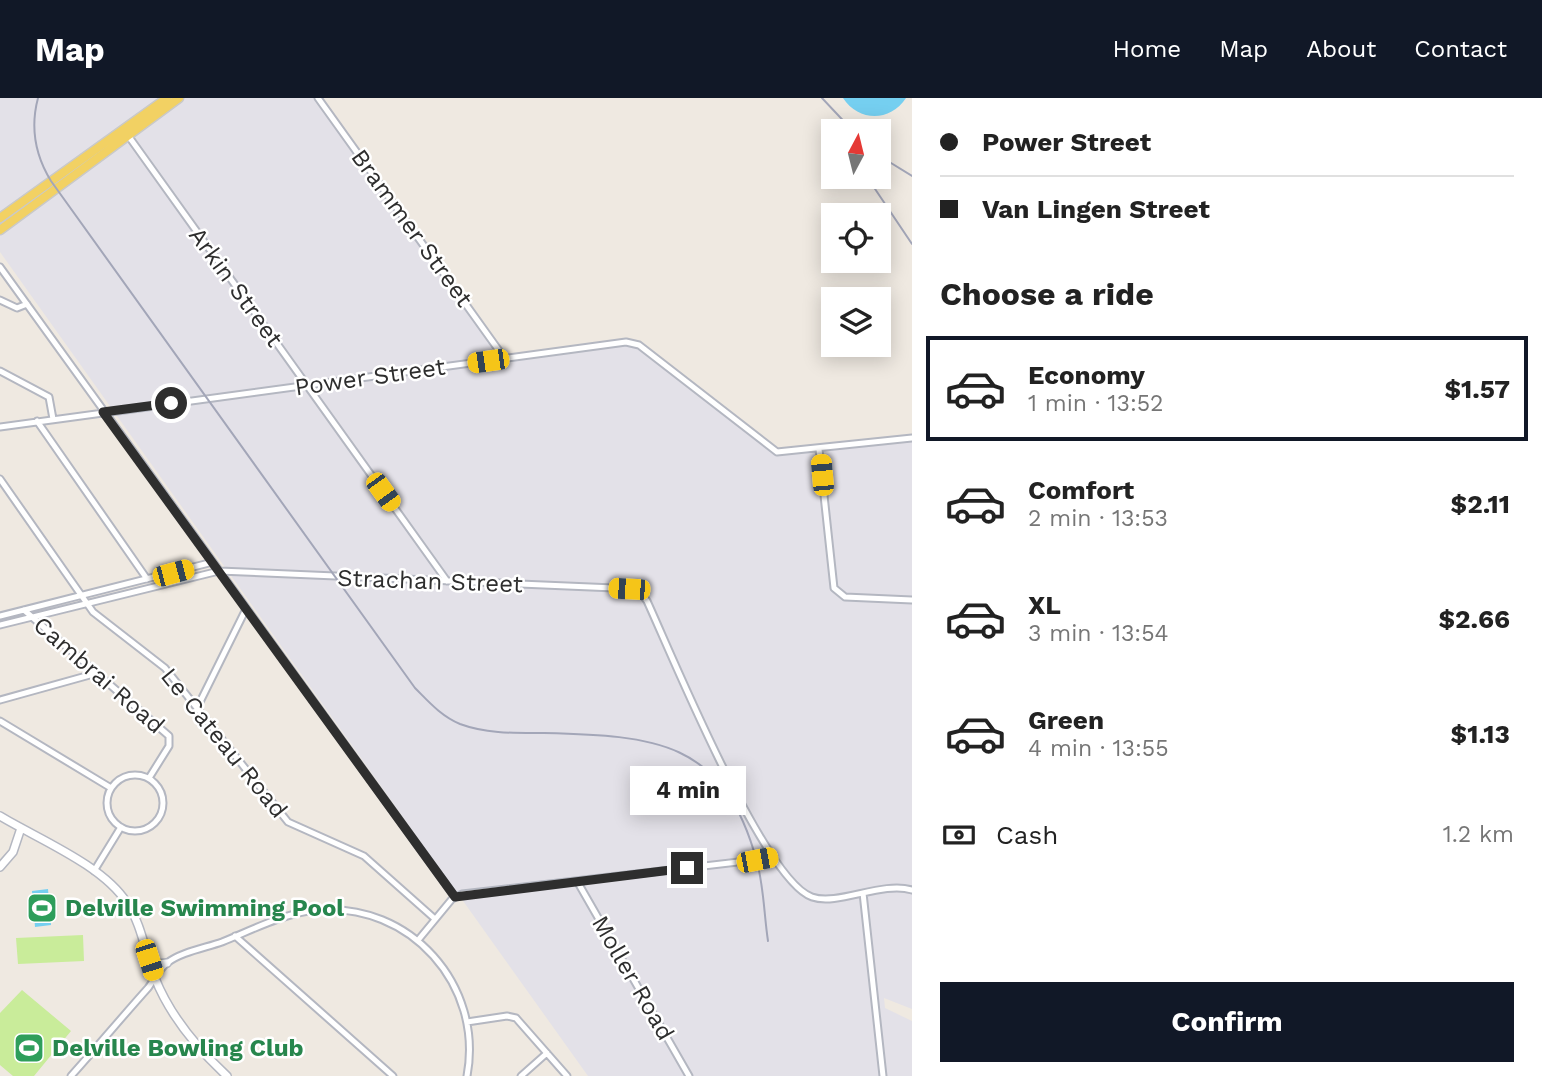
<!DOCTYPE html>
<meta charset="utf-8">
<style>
:root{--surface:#fff;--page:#f2f2f2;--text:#222;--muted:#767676;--line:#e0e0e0;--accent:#111827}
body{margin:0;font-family:"Work Sans",sans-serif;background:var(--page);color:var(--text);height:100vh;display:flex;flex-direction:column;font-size:26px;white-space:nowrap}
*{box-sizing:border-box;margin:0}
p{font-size:23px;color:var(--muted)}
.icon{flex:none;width:38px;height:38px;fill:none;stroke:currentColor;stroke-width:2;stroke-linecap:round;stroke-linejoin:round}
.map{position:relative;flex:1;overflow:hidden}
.side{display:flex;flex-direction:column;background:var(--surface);width:630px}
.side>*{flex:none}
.hud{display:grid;align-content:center;height:154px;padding:0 28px;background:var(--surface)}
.needle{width:46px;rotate:7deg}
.tools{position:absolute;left:821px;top:21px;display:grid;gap:14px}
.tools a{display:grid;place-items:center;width:70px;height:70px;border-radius:0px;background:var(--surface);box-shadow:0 4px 18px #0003;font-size:35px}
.end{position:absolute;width:32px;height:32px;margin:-16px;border:9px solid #2e2e2e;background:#fff;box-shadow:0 0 0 4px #fff}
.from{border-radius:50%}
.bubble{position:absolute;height:49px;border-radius:0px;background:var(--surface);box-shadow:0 4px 18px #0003;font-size:23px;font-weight:700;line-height:49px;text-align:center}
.car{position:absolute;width:21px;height:42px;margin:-21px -10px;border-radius:9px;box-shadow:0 0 5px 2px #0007;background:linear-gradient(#f5c518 24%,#345 0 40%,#f5c518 0 76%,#345 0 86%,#f5c518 0)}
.hud b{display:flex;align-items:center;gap:24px;height:66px;font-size:26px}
.hud b+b{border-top:2px solid var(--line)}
.hud i{width:18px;height:18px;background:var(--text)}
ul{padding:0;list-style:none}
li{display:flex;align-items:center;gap:21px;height:105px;margin:0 14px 10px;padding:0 14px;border:4px solid transparent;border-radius:0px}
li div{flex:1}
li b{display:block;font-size:26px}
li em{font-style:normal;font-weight:700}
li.on{border-color:var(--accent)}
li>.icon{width:63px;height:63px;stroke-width:1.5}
h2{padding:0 28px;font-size:32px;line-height:84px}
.pay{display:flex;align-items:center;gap:18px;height:77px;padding:0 28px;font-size:26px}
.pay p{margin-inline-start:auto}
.action{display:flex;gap:14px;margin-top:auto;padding:14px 28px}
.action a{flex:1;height:80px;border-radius:0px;background:var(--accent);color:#fff;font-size:28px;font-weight:700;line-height:80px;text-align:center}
header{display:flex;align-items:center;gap:42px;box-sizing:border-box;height:98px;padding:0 35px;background:var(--accent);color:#fff}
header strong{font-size:33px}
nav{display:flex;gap:38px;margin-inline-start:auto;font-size:24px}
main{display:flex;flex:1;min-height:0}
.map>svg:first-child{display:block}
.industrial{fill:#e3e1e8}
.pitch{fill:#c9ec9a}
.water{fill:#75cff0}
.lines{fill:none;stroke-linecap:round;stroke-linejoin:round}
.street-casing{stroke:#b4b7c1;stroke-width:9}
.secondary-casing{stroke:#b4b7c1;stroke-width:10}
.primary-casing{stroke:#c9c9c9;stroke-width:11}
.street{stroke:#fff;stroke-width:5}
.secondary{stroke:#fff;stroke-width:7}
.primary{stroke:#f2d163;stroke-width:8}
.rail{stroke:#a3a6b8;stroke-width:2}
.route{stroke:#2e2e2e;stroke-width:9}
.labels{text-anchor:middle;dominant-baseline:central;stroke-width:5;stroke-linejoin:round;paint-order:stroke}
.street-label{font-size:24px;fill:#2e2e2e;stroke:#fff}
.leisure-label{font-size:24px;font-weight:bold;fill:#27864d;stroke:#fff;text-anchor:start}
</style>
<header>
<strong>Map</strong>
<nav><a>Home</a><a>Map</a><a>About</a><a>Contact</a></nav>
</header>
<main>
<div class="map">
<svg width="912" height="978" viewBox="0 0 912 978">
<rect width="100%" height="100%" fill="#efe9e1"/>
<path class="industrial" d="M0,0H316L507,263L636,246L778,354L912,340V911L884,900L885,910L912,923V978H588L0,154Z"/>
<path class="pitch" d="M83,837L84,863L18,866L16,840Z
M22,892L71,933L34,978H13L0,967V915Z"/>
<path class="water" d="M843,0H906C890,24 859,24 843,0Z
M48,791L51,827L35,829L32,793Z"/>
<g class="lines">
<g class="street-casing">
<path id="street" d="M318,0L505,261
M127,36L447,483
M0,169L455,799
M0,202L17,210L27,206
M0,273L49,299L53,321
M37,323L147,481
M0,329L626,244L639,247L777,354L912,340
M819,351L834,490L845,499L912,502
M0,381L93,514L165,570L288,724L364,758L435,821
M24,512L169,638V648L149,680
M0,518L213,464
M0,527L219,473L638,491L647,503C671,555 764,783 812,799C838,808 882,783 912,792
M0,602L97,575
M197,610L246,511
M0,623L111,690
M107 705a28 28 0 1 1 56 0a28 28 0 1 1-56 0Z
M94,773L121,729
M577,783L689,978
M863,795L883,978
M235,838L393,978
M419,841L452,801L462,796L772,760
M467,924L507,918L516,920L567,978
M71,978C97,949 122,919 148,890C154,882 160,870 167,865C181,854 205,850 222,844C252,832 284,815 317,812C410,804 484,887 467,978
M521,978L547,955"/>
</g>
<g class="secondary-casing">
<path id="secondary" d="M0,718C38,741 103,767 127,805C142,827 145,855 155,880C170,918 198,951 227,978
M0,769L13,754L21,730
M150,862L157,866L167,865"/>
</g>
<g class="primary-casing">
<path id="primary" d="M0,120L167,0
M0,132L179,0"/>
</g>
<use href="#street" class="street"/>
<use href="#secondary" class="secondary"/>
<use href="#primary" class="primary"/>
<path class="rail" d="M38,0C30,30 35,57 51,83L415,590C429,604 441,618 460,626C487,636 516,635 544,635C654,638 724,641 757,764C764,790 764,817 768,843
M822,0L853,33
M878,57L912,78
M867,79L912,146"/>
</g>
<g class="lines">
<path class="route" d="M171,305L103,314L455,799L687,770"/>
</g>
<defs>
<g id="stadium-square" transform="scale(1.575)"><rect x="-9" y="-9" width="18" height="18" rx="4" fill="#2e9e5b" stroke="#fff"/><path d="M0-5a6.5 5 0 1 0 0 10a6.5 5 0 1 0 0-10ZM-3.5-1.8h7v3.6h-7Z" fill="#fff"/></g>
</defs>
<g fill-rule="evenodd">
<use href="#stadium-square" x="42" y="810"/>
<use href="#stadium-square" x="29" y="950"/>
</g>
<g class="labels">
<g class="street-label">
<text transform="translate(412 130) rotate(54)">Brammer Street</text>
<text transform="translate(236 189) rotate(54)">Arkin Street</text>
<text transform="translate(370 279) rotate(-8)">Power Street</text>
<text transform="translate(430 483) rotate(2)">Strachan Street</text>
<text transform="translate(99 577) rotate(41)">Cambrai Road</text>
<text transform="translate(224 645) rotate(51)">Le Cateau Road</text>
<text transform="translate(633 880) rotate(60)">Moller Road</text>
</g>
<g class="leisure-label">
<text x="65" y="810">Delville Swimming Pool</text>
<text x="52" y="950">Delville Bowling Club</text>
</g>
</g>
</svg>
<div class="tools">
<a><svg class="needle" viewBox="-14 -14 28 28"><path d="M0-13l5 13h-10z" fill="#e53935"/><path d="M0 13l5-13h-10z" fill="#767676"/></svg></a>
<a><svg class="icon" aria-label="locate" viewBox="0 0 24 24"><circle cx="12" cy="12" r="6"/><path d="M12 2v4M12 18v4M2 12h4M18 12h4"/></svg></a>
<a><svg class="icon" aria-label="layers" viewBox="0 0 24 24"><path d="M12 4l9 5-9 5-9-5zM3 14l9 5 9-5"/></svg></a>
</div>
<i class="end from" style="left:171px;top:305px"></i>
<i class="end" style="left:687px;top:770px"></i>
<div class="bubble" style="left:630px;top:668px;width:116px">4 min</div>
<i class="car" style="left:488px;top:263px;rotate:262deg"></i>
<i class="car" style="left:822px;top:377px;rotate:355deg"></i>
<i class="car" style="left:383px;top:394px;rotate:144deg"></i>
<i class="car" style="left:173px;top:475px;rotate:75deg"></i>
<i class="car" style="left:629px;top:491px;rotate:273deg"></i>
<i class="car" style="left:757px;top:762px;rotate:79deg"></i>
<i class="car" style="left:149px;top:862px;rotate:162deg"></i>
</div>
<section class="side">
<div class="hud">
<b><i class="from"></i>Power Street</b>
<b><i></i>Van Lingen Street</b>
</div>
<h2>Choose a ride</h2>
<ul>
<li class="on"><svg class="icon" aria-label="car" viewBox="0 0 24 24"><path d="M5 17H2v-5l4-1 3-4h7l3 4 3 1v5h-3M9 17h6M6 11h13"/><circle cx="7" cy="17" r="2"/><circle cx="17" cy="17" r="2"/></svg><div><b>Economy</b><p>1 min · 13:52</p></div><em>$1.57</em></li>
<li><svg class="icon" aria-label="car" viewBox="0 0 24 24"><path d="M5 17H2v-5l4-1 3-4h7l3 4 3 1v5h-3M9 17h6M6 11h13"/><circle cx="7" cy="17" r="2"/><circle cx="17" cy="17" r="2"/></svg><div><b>Comfort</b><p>2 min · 13:53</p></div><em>$2.11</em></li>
<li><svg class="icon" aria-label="car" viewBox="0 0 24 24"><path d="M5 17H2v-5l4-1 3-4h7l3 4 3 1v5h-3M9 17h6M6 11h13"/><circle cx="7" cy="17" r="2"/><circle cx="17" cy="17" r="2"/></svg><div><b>XL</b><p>3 min · 13:54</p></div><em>$2.66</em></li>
<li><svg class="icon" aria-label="car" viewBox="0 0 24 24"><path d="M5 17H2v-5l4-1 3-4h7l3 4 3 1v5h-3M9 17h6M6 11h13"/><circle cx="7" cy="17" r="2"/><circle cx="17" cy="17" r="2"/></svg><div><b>Green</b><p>4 min · 13:55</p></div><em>$1.13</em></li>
</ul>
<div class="pay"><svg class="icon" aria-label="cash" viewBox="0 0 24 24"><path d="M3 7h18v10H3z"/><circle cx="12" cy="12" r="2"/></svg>Cash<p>1.2 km</p></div>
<div class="action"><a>Confirm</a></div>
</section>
</main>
